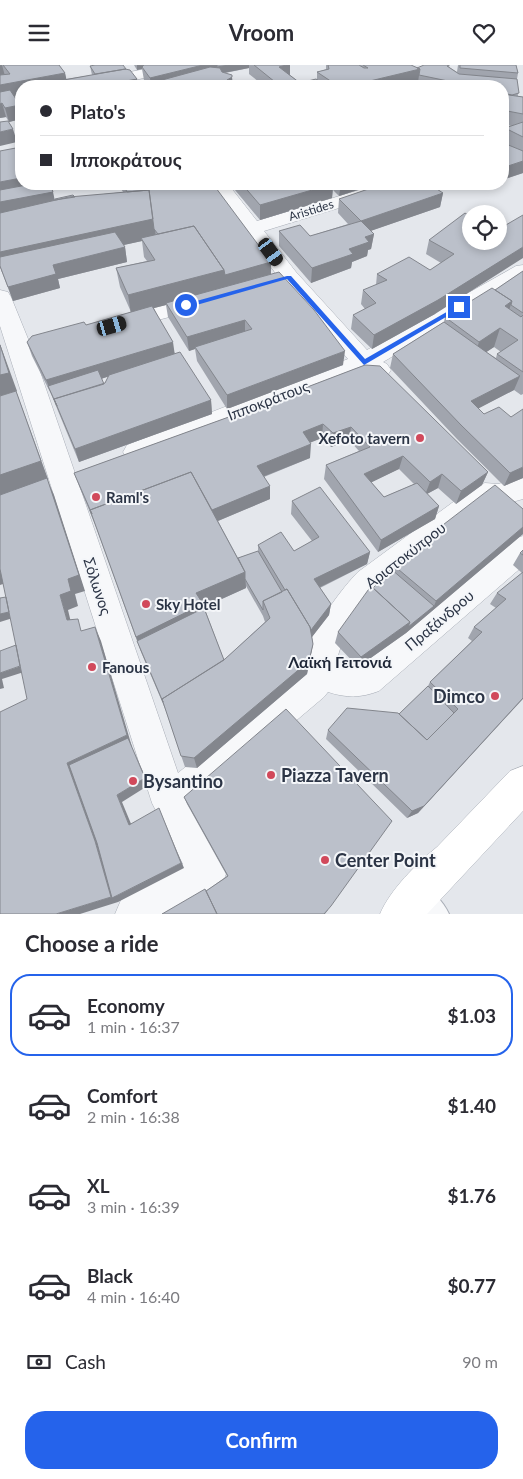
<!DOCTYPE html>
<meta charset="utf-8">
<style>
:root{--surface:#fff;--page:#f7f7f7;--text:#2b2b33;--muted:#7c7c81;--line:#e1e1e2;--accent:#2563eb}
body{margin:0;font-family:Lato,sans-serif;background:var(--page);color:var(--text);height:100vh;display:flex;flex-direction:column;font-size:19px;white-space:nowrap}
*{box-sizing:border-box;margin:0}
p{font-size:16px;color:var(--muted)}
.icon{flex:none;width:28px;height:28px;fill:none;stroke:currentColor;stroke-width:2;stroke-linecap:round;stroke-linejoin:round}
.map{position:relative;height:849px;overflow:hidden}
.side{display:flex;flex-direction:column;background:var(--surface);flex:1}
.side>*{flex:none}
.banner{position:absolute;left:15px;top:15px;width:494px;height:110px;border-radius:20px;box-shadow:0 2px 8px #0003;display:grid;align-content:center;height:110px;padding:0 25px;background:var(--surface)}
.buttons{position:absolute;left:462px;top:140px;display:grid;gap:10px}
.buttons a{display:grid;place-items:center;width:45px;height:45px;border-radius:50%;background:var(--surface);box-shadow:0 2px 8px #0003;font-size:25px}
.end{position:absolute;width:22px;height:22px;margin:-11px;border:6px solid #2563eb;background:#fff;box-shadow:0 0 0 2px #fff}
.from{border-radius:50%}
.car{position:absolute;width:15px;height:30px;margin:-15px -8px;border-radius:6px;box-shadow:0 0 4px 1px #0007;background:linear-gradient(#222 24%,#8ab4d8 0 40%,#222 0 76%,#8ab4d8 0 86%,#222 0)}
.banner b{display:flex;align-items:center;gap:18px;height:48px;font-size:19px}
.banner b+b{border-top:1px solid var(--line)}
.banner i{width:12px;height:12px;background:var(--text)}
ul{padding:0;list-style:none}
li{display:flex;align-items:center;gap:15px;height:82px;margin:0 10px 8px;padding:0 15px;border:2px solid transparent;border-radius:20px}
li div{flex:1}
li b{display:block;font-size:19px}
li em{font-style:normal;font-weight:700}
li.current{border-color:var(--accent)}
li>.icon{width:45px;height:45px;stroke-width:1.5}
h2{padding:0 25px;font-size:22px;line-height:60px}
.pay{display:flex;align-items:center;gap:12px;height:55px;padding:0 25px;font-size:19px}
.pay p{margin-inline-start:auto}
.primary-button{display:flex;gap:10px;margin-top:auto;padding:10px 25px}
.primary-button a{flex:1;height:58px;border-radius:20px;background:var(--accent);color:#fff;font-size:20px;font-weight:700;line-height:58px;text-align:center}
header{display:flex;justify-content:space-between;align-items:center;height:65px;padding:0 25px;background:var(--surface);font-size:22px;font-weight:700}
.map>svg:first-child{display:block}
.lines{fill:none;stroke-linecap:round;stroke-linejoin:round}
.lane-casing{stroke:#a9aeb7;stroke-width:2}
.street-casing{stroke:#a9aeb7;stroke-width:1}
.secondary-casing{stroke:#a9aeb7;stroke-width:1}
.lane{fill:#f7f8fa;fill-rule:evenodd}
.street{fill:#f7f8fa;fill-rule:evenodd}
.secondary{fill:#fff;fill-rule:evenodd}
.wall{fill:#a1a5ae;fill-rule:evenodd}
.shaded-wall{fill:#83868d}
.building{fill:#bbc0ca;stroke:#83868d}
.route{fill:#2563eb}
.poi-dot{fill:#d1495b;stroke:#f4f6f9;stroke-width:2}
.labels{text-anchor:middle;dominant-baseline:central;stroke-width:4;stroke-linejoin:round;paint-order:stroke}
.far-street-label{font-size:12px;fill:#2b3445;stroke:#f4f6f9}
.street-label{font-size:15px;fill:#2b3445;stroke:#f4f6f9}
.poi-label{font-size:15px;font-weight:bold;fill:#2b3445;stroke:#f4f6f9;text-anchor:start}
.neighbourhood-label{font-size:16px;font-weight:bold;fill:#1d2536;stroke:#f4f6f9}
.near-poi-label{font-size:18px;font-weight:bold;fill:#2b3445;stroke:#f4f6f9;text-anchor:start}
</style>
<header><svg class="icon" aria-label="menu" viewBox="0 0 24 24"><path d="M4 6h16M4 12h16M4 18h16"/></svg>Vroom<svg class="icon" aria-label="heart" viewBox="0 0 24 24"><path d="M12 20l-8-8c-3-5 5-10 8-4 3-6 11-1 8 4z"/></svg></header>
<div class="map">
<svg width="523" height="849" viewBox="0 0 523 849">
<rect width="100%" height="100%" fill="#e4e7ec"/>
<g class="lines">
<g class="lane-casing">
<path id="lane" d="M417,816C430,822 443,836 449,849H421L409,836L405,828L409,820Z"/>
</g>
<g class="street-casing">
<path id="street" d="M165,0H194L192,3L187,4L106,21H77L80,18L85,16Z
M21,29V39L0,43V33Z
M210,119H228L257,156L379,119H407L404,123L264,166L296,207L367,285L516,201L523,200V215L383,297L387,299L391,305L387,311L379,313L363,307L136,397L127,394L123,387L127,380L348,294L282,217Z
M0,225L8,227L11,232L33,286L178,708L300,610C307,601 306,588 310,577C318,556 343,522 358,507L475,421L485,418L498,419L523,412V434L498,441L490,440L380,525C365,540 337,578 337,598L361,599L513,474L523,471V501L379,626C361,633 346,633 328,627L324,632L193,743L222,792L227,806L222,820L173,849H115L121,835L183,799L152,738L0,261Z
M202,229L210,231L213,236L210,241L121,265L113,263L110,258L113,253Z"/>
</g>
<g class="secondary-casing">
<path id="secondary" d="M523,701V746L427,849H380C390,825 417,798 437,782L510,706Z"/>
</g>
<use href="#lane" class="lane"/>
<use href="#street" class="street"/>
<use href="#secondary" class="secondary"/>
</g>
<path class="wall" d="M0,0H59L65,8L66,14L92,10L90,1L126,4L137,14L138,21H21V30L14,32L20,40L21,44V54L9,57L6,52L0,53Z
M134,0H290V10L300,18L317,14V7L327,4H326V0H411L417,3L450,0L449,2L457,7L458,0H516L518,8L517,14L518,31L523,32V108L502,115L506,79L502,77V73L505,63L512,61L502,59V21H436L418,17L402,21H264L249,9V3L225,8L233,21H148L144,15L142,4L137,5Z
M0,86L21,119H52L50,120L55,136L75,132L123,127L120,122V119H213L271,209L343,300L227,344L197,296L195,284L189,286L168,252L166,240L154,243L175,289L211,335L212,349L79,397L51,329L32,291L27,277L131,247L120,222L116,203L147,196L144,192L142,176L123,180L125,182L127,197L58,214L60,223L13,236L0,202ZM109,311L105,318L104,319L101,314Z
M230,119H376L339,131L333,125L332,133L260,155Z
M443,128L440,142L370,166L374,169L371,184L368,185L367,191L352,197L351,203L311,218L279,181V166L310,171L348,159L338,148L339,134Z
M471,152L435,249L372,284L351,264L353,250L365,244L361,239L363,225L376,220L377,209L430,205L441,198L426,189L429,175Z
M523,206V329L521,330L514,325L478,343L523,413L504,421L457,374L390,303L393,289L444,257L445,252L495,225ZM494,282L501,287L497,289L496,293L486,287Z
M365,300L488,407L482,420L456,439L438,423L427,429L439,441L435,454L378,487L324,414L326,400L359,386L349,375L331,382L322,373L310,377V393L264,412L270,434L218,456L238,493L258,486V480L294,486L312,476L291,449L292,436L370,487L367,499L320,523L331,539L329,550L312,572L313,579L307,609L197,703L185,702L166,646L141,587L96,462L79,421L74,408L226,353ZM399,404L414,419L384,432L371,417ZM246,521L263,551L265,557L224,595L204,542L246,523Z
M523,444V469L406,568L358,602L335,578L338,567L373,523L391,504L392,499Z
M523,485V634L418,748L407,753L326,674L328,665L399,649L428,621L430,617L472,576L468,573L474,562L496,543L490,539L497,528L522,508L513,500L520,488Z
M184,732L328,845L325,849H162L206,826L227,811L187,739Z"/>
<path class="shaded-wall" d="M0,0H2L5,11L0,12Z
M137,0H159L142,2V4L137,5Z
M203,0H249V3L218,9L151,18V21L150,13Z
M286,0H290V12L279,2Z
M420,4L418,17L402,21H349Z
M65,8L68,21L58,16L60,21H21V30L0,34V20Z
M232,12L233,21H211L227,15Z
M137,14L138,21H99Z
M2,38L6,52L0,53V39Z
M20,40L21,44V54L9,57L5,43Z
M13,64L17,77L0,81V67Z
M523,96V108L502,115V103Z
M21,113V119H52L50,121L53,127L56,141L0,152V117Z
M333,119L332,133L260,155V140Z
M341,119H376L339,131Z
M149,125L156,172L154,164L156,172L141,173L142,176L2,207L0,201V187Z
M443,128L440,142L359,170L361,156Z
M374,169L371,184L368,185L367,191L352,197L351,203L311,218L312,203L349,184L365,172Z
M125,182L127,197L58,214L60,223L13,236L8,222L53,200Z
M523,182V193L435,249L372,284L374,270Z
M271,197V211L166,238V240L131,249L128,230L224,205Z
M512,236L506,255L505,241Z
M245,255V269L195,282V284L189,286L187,272Z
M500,263L494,282L473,296L479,277Z
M173,277L175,291L52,329L46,315Z
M0,279L17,326L0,331Z
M345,286L343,300L227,344V330Z
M520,311L514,325L466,350L471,336Z
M16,326L48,414H47L54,430L85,526L75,529L78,541L68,545L74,570L67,555L60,530L68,514L0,431V410Z
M211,335L212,349L79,397L75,384Z
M323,359L322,373L302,381L303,367Z
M351,362L349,375L331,382L333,368Z
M311,379L310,393L257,414V401Z
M403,391L399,404L362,422L364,409Z
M523,402V413L504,421L510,408Z
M488,407L482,420L456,439L461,426Z
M442,409L438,423L425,430L430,417Z
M270,421V434L213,458L211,445Z
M439,441L435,454L378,487L381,475Z
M523,462V469L406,568L408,562L434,541L436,536Z
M370,487L367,499L312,526L314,514Z
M0,502L9,517L0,520Z
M245,507L246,523L204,542L206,554L141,586L136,572L196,528Z
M331,539L329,550L308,577L310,566Z
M12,546L16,552L0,557V549Z
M410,557L406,568L358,602L361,592Z
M95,562L101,576L132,682L149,720L122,737L134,766L129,760L117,730L145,713L132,682L75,708L102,783L116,831L181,798L159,743L184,803L118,837L80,849H56L111,832L95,776L67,698L127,670Z
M313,579L307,609L197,703L194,693Z
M24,600L27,606L2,614L4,623L0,624V608Z
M523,633L418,748L407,753L412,746Z"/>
<path class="building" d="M3,0H59L65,8L0,20V10L10,9Z
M95,0H123L126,4L95,9L90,1Z
M144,0H203L150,13L142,2Z
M217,0H229L217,2Z
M254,0H286L279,2L300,18L316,14L327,21H280Z
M328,0H359L364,3H368L363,0H411L420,4L349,21H338L317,7L329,4Z
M424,0H449L447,1L459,9L517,14L519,28L512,30L502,28V21H472L419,10L420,4L417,3Z
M460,0H516L518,8L460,3Z
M210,2L220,3L222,7L232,10V12L227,15L229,16L211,21H155L151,18Z
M125,4L130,5L137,14L99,21H62L58,16Z
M452,20L454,21H437Z
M10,25L20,40L5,43L2,38L0,39V27Z
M502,29L523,32V49L502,45Z
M8,56L13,64L0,67V57Z
M523,57V72L505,63Z
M502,79H506L523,86V96L502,103Z
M21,82V113L0,117V86Z
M32,119H50L53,127L0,137V125Z
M123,119H213L271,197L225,210L224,205L194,161L158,169L154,164L149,125L127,127Z
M242,119H333L260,140Z
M383,119H429L443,128L361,156L339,134Z
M149,125L153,154L0,187V148L69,132Z
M73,130L75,132L55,135V134Z
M465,148L471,152V176H499V164L523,150V182L438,235L374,270L353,250L376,238L363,225L387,215L377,209L409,192L430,205L454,189L429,175Z
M361,156L374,169L365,172L369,177L349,184L353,189L312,203L279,166L300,160L310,171Z
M194,161L224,205L128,230L116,203L155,195L141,173Z
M115,167L125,182L53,200L56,209L8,222L0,201V192Z
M523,206V248L511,240L512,236L495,225Z
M279,207L314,245L345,286L227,330L195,282L252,264L245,255L187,272L166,238Z
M492,223L512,236L505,241L521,252L523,250V307L497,289L518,275L500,263L479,277L445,252Z
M152,241L173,277L46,315L27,277L32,271L84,257L86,260Z
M444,257L520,311L471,336L484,349L499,342L511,352L523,344V402L510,408L461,360L393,289Z
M0,280L9,308L0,310Z
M180,287L211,335L75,384L54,334L105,318L109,310Z
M365,300L380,301L488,407L461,426L442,409L430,417L403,391L364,409L384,432L417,418L439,441L381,475L326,400L370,382L351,362L333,368L323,359L303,367L311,379L257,401L270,421L212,445L191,407L90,445L92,449L74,408L226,353Z
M98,305L104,319L54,334L57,341L48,321Z
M16,326L41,396L0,410V331Z
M191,407L245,507L196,528L203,539L136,572L90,445Z
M47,413L79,510L68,514L71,526L60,530L67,555L78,554L81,566L95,562L127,670L67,698L95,776L111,832L56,849H0V647L27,634L0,504V430Z
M495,420L523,444V462L436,536L392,499Z
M320,422L370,487L314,514L331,539L311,565L310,562L287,524L285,525L258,480L281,467L294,486L319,472L292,436Z
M523,485V490L520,488Z
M258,486L282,527L263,536V545L245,514V507L238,493Z
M391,504L434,541L408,562L410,557L373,523Z
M523,507V633L424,741L412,746L328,665L347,643L398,648L427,675L458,644L430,617L482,567L474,562L506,534L497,528Z
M371,521L410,557L361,592L338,567Z
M287,524L310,562L313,579L309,596L194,693L181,691L162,634L225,594L270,553L263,536Z
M6,532L9,547L0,549V533Z
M204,543L224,595L162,634L163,637L137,576Z
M16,580L20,601L0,608V586Z
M428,621L454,648L427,675L399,649Z
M286,644L392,756L331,841L324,849H217L206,826L228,811L184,732Z
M128,673L145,713L117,730L129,760L159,743L181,798L112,833L97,778L69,700Z
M205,824L217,849H162Z"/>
<path class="route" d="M287,211H291L365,294L457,241L463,242L364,300L287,214L186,243L182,240Z"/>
<g class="poi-dot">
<circle cx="420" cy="373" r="5"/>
<circle cx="96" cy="432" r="5"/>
<circle cx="146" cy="539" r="5"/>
<circle cx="92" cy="602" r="5"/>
<circle cx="495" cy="631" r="5"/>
<circle cx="271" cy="710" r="5"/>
<circle cx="133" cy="716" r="5"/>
<circle cx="325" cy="795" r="5"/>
</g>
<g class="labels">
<g class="far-street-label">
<text transform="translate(311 145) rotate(-17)">Aristides</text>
</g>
<g class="street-label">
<text transform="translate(268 335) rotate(-21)">Ιπποκράτους</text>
<text transform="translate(405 490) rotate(-38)">Αριστοκύπρου</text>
<text transform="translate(98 521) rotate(72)">Σόλωνος</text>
<text transform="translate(439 555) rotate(-40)">Πραξάνδρου</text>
</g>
<g class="poi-label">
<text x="410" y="373" text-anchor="end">Xefoto tavern</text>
<text x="106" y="432">Raml's</text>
<text x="156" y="539">Sky Hotel</text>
<text x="102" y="602">Fanous</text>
</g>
<g class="neighbourhood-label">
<text x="340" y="596">Λαϊκή Γειτονιά</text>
</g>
<g class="near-poi-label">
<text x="485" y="631" text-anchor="end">Dimco</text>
<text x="281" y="710">Piazza Tavern</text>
<text x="143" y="716">Bysantino</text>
<text x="335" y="795">Center Point</text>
</g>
</g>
</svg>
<div class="buttons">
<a><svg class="icon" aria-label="locate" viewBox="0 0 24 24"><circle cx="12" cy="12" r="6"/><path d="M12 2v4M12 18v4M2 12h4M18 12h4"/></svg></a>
</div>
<i class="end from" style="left:186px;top:240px"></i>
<i class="end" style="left:459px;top:242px"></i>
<i class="car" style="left:271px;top:187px;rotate:144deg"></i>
<i class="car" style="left:112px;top:261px;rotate:74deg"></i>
<div class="banner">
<b><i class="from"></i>Plato's</b>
<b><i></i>Ιπποκράτους</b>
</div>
</div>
<section class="side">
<h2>Choose a ride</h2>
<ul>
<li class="current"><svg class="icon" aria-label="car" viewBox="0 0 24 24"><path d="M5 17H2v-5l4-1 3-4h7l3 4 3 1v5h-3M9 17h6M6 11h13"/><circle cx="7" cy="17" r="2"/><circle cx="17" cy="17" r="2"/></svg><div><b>Economy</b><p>1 min · 16:37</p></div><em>$1.03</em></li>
<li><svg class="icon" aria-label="car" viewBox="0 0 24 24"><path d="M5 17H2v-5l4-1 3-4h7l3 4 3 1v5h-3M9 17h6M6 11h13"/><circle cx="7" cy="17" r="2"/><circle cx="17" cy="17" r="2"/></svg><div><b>Comfort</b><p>2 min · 16:38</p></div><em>$1.40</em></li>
<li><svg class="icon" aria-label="car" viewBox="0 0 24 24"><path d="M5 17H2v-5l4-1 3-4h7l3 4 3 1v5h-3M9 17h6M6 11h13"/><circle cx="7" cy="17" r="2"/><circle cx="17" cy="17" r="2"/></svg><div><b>XL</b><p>3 min · 16:39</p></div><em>$1.76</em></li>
<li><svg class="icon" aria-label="car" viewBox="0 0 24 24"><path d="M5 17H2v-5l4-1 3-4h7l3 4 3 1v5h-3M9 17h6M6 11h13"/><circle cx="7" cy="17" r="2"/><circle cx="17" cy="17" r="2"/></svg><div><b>Black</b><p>4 min · 16:40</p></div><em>$0.77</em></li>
</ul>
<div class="pay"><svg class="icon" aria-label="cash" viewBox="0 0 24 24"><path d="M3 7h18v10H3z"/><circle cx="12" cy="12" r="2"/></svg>Cash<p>90 m</p></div>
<div class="primary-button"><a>Confirm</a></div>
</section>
